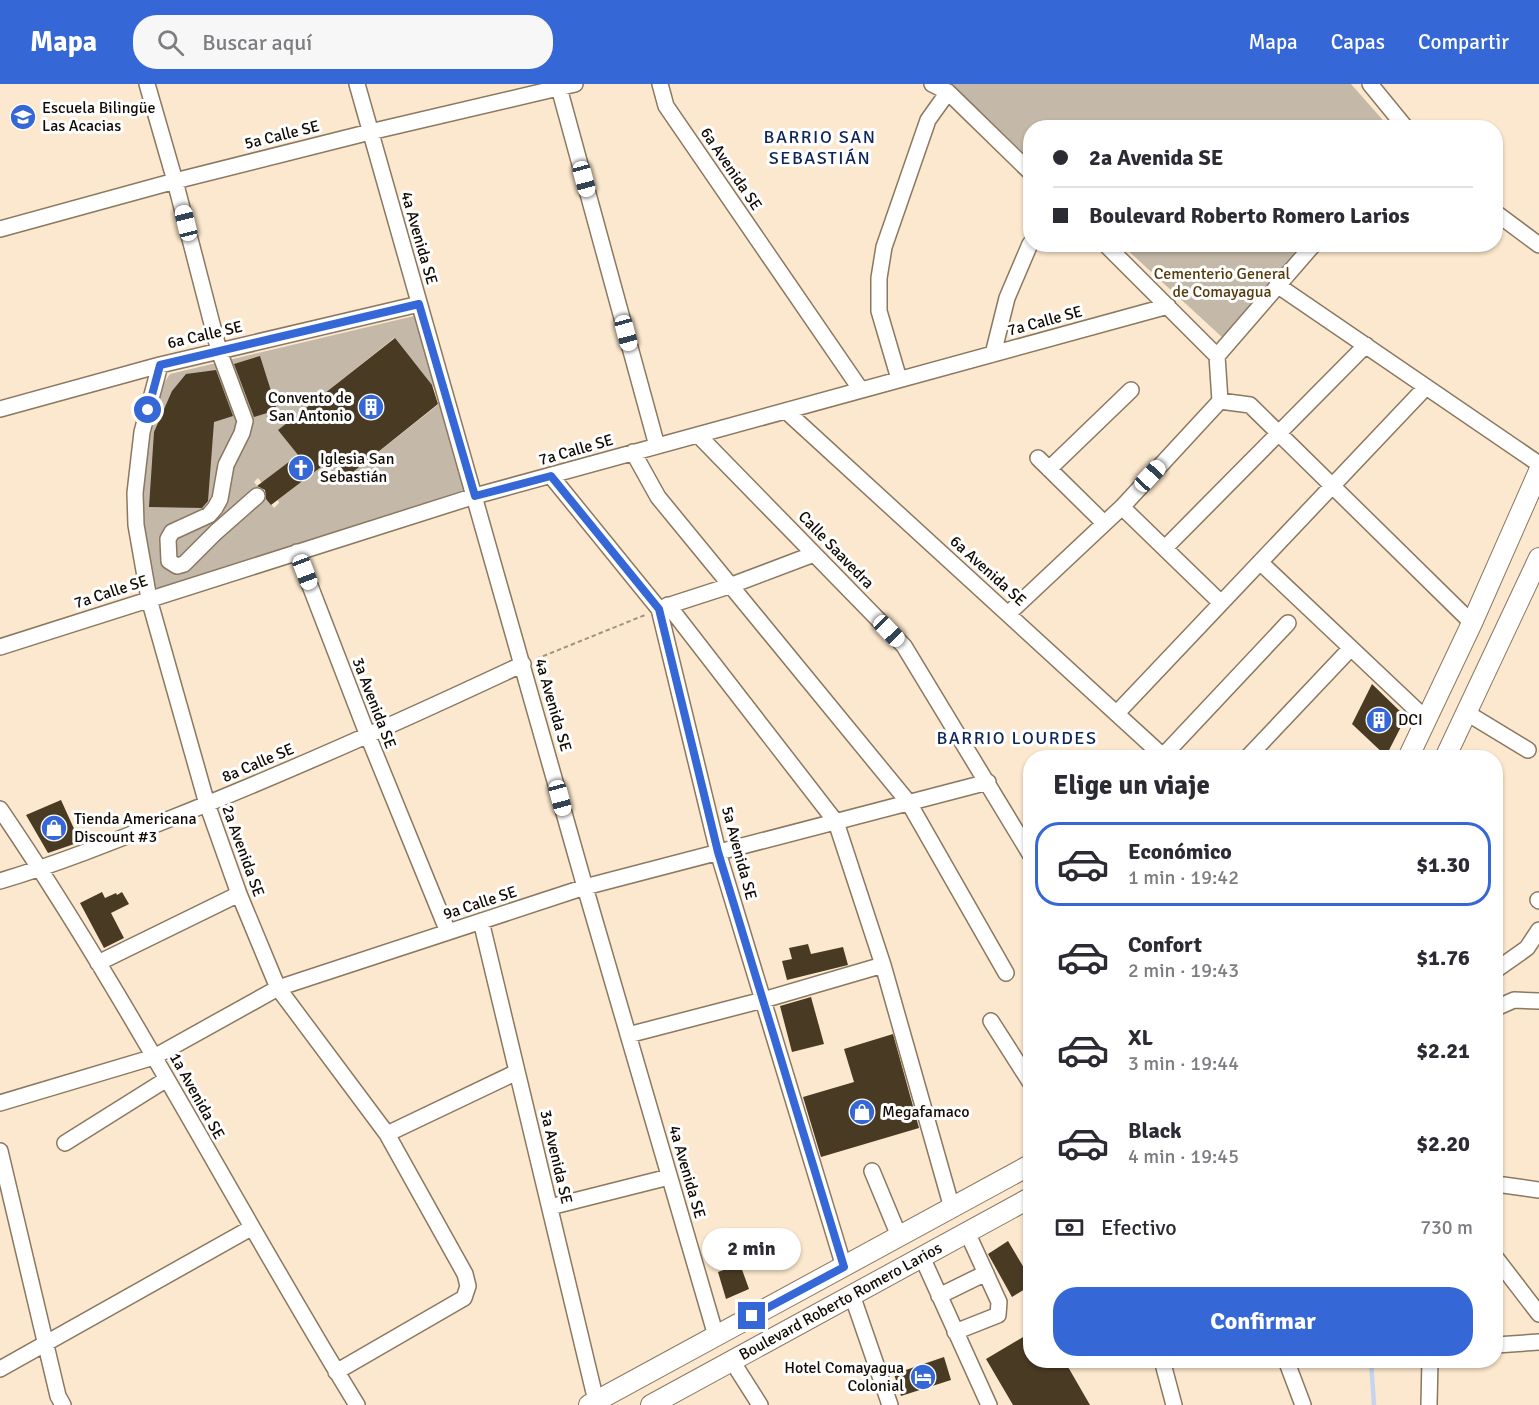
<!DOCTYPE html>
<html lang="es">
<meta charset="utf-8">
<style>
:root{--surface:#fff;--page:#f7f7f7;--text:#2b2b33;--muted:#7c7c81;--line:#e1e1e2;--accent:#3567d7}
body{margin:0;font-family:Signika,sans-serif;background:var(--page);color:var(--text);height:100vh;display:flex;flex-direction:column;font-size:22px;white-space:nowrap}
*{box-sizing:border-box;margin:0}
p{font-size:20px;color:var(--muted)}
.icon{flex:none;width:33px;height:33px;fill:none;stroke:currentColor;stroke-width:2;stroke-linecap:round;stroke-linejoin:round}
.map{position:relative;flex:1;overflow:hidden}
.side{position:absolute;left:1023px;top:666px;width:480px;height:618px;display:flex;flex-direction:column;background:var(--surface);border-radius:24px;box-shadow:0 2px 4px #0004}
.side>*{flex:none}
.top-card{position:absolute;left:1023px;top:36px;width:480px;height:132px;border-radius:24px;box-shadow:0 2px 4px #0004;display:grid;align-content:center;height:132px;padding:0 30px;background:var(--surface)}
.end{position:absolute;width:27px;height:27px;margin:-14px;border:8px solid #3567d7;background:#fff;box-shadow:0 0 0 3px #fff}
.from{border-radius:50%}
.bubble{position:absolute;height:42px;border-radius:21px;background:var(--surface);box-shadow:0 2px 4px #0004;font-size:20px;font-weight:800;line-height:42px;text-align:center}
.car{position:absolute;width:18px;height:36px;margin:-18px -9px;border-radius:8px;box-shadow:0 0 4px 2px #0007;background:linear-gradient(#fff 24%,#345 0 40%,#fff 0 76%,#345 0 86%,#fff 0)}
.top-card b{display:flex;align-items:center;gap:21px;height:57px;font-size:22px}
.top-card b+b{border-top:2px solid var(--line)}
.top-card i{width:15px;height:15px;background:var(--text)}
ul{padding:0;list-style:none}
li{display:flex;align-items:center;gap:18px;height:84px;margin:0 12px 9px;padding:0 18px;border:3px solid transparent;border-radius:24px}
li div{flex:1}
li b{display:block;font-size:22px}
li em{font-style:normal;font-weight:800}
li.on{border-color:var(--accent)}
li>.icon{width:54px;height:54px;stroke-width:1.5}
h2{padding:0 30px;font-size:27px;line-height:72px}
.pay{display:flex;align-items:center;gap:15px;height:66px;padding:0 30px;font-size:22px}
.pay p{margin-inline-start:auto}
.action{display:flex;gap:12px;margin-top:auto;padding:12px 30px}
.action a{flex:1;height:69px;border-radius:24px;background:var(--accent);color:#fff;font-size:24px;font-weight:800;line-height:69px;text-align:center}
header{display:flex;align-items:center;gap:36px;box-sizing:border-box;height:84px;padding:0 30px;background:var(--accent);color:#fff}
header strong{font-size:28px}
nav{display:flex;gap:33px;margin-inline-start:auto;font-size:21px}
.search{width:420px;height:54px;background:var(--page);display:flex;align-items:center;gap:15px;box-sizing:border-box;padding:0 21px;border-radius:24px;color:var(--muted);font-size:22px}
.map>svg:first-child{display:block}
.green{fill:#c4b8a8;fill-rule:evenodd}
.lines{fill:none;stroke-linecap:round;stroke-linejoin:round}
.stream{stroke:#c5d4ef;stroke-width:4.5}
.building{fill:#493a24}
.minor-casing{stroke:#8a7860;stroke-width:18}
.major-casing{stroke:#8a7860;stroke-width:22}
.path{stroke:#a29380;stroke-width:2;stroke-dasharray:4.5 3;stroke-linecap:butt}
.minor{stroke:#fff;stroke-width:15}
.major{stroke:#fff;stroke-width:20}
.route{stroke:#3567d7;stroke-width:8}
.labels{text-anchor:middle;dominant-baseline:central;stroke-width:6;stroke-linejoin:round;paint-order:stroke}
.poi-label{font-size:16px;fill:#120b04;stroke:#fff;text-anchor:start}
.street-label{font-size:16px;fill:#120b04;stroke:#fff}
.park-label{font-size:16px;fill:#553909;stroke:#fff}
.neighbourhood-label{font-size:18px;letter-spacing:1.5px;fill:#0e265b;stroke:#fff}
</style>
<header>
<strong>Mapa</strong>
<div class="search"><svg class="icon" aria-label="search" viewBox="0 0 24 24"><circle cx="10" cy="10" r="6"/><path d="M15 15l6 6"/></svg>Buscar aquí</div>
<nav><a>Mapa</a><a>Capas</a><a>Compartir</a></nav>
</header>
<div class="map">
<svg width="1539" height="1321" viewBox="0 0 1539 1321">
<rect width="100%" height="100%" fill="#fce8ce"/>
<path class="green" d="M950,0H1351L1389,43L1030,44V75Z
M1122,161H1308L1224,255Z
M414,232L444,315L469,409L156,509C152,489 147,470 144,450C138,409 144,324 170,290ZM394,254L444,316L348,392L333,374L278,416L279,419L274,424L254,398L258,394L262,399L298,371L279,346Z"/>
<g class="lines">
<path class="stream" d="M1371,1276L1374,1321"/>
</g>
<path class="building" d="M395,254L432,301L438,320L348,392L333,374L271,421L266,415L265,406L257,402L298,371L278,346Z
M260,272L277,326L254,333L234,280Z
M216,286L233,332L214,338L208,417L202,424L149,423L154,348L172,307L186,290Z
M1372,600L1406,633L1386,672L1352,640Z
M61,716L80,758L48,769L26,731Z
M102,808L105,814L116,809L117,811L122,808L129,820L111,829L124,854L104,864L80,819Z
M808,860L811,870L843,863L848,881L787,896L782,877L792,875L789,864Z
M811,913L824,960L792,968L780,922Z
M893,950L919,1044L821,1073L803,1013L854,998L844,965Z
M1008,1157L1030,1194V1202L1012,1213L988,1170Z
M740,1180L749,1205L726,1215L718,1188Z
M1030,1249V1276H1064L1090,1321H1013L986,1275Z
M944,1273L951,1296L901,1312L894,1290Z"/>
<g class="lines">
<g class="minor-casing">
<path id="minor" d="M147,0L175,97L219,267L245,337L242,349L226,381L220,415L215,424L209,431L172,448L168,455L169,477L177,482L184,480L216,448L257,412
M357,0L585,803L716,1252
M558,0L657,362
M660,0L666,22L861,306
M932,0L948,8L1030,88
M1370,0L1406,44
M1496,129L1539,161
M0,145L175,97L370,48L575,0
M1105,160L1217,272
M1277,201L1539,380
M993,270L1007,214L1030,160
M160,281L142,348L135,409L136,441L149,515L207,720L239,810L278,904L387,1050L465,1190L468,1202L464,1214L336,1288
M899,295L879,227V194L884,163L928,36L948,8
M1220,317L1250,321L1472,539
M0,325L160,281L419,220
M786,327L1165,674
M698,351L904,562L1030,770
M633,368L658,413L909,719L1006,889
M1038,374L1104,439
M1049,385L1131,306
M551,392L659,525L718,768L844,1183
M1122,423L1221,519
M1165,464L1366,261
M297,468L368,652L448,848
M1260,478L1426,635
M668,521L836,738L883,881L952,1124
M661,524L732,501L814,470
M1008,530L1122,423L1220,317L1217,272L1314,160
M0,563L475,412L1168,222
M1117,629L1426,303
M1467,629L1528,666
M1163,672L1288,539
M1247,674L1351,564
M0,725C130,916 236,1124 357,1321
M0,797C57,780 112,758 167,736C288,688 406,635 523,580
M1538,816L1539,817
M481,837L596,1317
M98,879L239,810
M1496,886L1527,864L1539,846
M1496,924L1514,916L1539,917
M991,937L1030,998
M628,951L763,916L883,881
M0,1019L154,973L278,904L585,803L988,698
M387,1050L517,988
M65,1059L167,995
M0,1067L58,1312L63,1321
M872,1087L899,1152
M1496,1100L1539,1106
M550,1123L669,1093
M922,1173L989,1321
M1496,1174L1539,1230
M852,1211L890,1321
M939,1212L986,1189
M955,1248L998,1231L999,1218L967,1148
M1496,1261L1539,1258
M1162,1276L1174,1321
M1286,1276L1303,1321
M732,1277L760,1321
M0,1285L251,1144
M1429,1321L1430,1276"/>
</g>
<g class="major-casing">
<g id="major">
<path d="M1408,674L1472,539L1539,387"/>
<path d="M1445,674L1539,474"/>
<path d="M589,1321L1030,1081"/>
<path id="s1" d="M651,1321L1030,1114"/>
</g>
</g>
<path class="path" d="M536,575L645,531"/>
<use href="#minor" class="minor"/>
<use href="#major" class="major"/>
</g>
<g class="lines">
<path class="route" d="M148,326L160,281L419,220L475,412L551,392L659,525L718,768L844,1183L752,1232"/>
</g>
<defs>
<g id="school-disc" transform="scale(1.35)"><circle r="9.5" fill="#3567d7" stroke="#fff"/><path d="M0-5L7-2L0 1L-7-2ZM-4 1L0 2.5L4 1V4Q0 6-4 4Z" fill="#fff"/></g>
<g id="building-disc" transform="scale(1.35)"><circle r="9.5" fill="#3567d7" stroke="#fff"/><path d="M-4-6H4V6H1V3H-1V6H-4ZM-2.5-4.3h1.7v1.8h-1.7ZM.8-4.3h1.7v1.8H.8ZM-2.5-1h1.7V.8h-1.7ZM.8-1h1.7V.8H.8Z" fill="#fff"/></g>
<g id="church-disc" transform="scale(1.35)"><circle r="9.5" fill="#3567d7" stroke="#fff"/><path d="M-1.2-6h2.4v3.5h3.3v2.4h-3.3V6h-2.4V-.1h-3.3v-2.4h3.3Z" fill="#fff"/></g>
<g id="shop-disc" transform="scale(1.35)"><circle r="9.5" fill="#3567d7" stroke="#fff"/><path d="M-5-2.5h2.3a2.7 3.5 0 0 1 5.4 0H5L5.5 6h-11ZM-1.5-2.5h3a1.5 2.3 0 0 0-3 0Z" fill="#fff"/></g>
<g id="hotel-disc" transform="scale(1.35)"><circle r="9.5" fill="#3567d7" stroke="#fff"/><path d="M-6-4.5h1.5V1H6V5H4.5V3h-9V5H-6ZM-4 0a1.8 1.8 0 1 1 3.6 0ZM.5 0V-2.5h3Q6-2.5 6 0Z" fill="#fff"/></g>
</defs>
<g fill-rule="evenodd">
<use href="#school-disc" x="23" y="33"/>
<use href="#building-disc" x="371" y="323"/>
<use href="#church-disc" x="301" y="384"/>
<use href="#building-disc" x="1379" y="636"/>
<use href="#shop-disc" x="54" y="744"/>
<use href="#shop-disc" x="862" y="1028"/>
<use href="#hotel-disc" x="923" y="1293"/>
</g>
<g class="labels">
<g class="poi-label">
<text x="42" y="24">Escuela Bilingüe<tspan x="42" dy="18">Las Acacias</tspan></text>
<text x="352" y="314" text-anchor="end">Convento de<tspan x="352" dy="18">San Antonio</tspan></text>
<text x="320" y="375">Iglesia San<tspan x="320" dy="18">Sebastián</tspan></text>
<text x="1398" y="636">DCI</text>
<text x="74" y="735">Tienda Americana<tspan x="74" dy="18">Discount #3</tspan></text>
<text x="882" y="1028">Megafamaco</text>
<text x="904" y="1284" text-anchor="end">Hotel Comayagua<tspan x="904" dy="18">Colonial</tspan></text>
</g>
<g class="street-label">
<text transform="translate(282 51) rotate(-14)">5a Calle SE</text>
<text transform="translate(731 85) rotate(56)">6a Avenida SE</text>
<text transform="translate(419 154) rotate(74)">4a Avenida SE</text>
<text transform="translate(1045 237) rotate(-15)">7a Calle SE</text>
<text transform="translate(205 251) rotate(-13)">6a Calle SE</text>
<text transform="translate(576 366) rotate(-16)">7a Calle SE</text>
<text transform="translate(836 466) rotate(46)">Calle Saavedra</text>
<text transform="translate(988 487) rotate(42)">6a Avenida SE</text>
<text transform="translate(111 508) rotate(-18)">7a Calle SE</text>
<text transform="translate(374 619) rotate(69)">3a Avenida SE</text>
<text transform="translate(553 621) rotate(74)">4a Avenida SE</text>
<text transform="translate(258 679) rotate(-23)">8a Calle SE</text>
<text transform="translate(243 767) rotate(70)">2a Avenida SE</text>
<text transform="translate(739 769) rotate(75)">5a Avenida SE</text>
<text transform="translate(480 819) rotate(-18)">9a Calle SE</text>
<text transform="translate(197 1012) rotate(61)">1a Avenida SE</text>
<text transform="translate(556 1073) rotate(77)">3a Avenida SE</text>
<text transform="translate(687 1088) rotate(74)">4a Avenida SE</text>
<text stroke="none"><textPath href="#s1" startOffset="216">Boulevard Roberto Romero Larios</textPath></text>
</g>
<g class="park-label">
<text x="1222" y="190">Cementerio General<tspan x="1222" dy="18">de Comayagua</tspan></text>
</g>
<g class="neighbourhood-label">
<text x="820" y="53">BARRIO SAN<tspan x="820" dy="21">SEBASTIÁN</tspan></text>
<text x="1017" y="654">BARRIO LOURDES</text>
</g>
</g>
</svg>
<i class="end from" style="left:148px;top:326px"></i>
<i class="end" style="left:752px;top:1232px"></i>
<div class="bubble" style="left:702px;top:1144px;width:99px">2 min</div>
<i class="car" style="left:584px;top:95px;rotate:165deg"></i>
<i class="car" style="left:186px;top:139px;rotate:346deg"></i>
<i class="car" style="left:626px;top:249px;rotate:165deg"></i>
<i class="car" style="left:1150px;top:392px;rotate:43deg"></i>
<i class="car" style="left:305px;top:488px;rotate:159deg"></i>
<i class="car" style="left:889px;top:547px;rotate:136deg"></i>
<i class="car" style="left:560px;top:714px;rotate:165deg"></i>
<div class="top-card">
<b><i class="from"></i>2a Avenida SE</b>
<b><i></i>Boulevard Roberto Romero Larios</b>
</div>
<section class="side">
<h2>Elige un viaje</h2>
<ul>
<li class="on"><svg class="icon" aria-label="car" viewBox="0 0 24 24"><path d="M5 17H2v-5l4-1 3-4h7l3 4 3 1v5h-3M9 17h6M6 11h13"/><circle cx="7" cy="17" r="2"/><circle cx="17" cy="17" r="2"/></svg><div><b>Económico</b><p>1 min · 19:42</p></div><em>$1.30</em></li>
<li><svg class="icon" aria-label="car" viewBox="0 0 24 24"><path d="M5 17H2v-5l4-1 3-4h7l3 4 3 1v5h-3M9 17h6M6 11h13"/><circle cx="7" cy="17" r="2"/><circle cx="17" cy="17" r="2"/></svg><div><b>Confort</b><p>2 min · 19:43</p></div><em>$1.76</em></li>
<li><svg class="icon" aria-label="car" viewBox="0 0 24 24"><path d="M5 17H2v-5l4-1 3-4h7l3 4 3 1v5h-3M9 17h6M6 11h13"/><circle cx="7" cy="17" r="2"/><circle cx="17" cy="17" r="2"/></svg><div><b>XL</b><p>3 min · 19:44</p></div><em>$2.21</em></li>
<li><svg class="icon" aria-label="car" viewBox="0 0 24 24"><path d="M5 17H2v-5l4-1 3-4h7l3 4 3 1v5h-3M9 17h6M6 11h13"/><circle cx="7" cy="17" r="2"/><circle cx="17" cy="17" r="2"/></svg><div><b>Black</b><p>4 min · 19:45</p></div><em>$2.20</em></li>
</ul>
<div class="pay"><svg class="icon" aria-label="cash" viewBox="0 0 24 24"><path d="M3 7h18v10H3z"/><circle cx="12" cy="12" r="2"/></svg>Efectivo<p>730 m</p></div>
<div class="action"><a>Confirmar</a></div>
</section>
</div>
